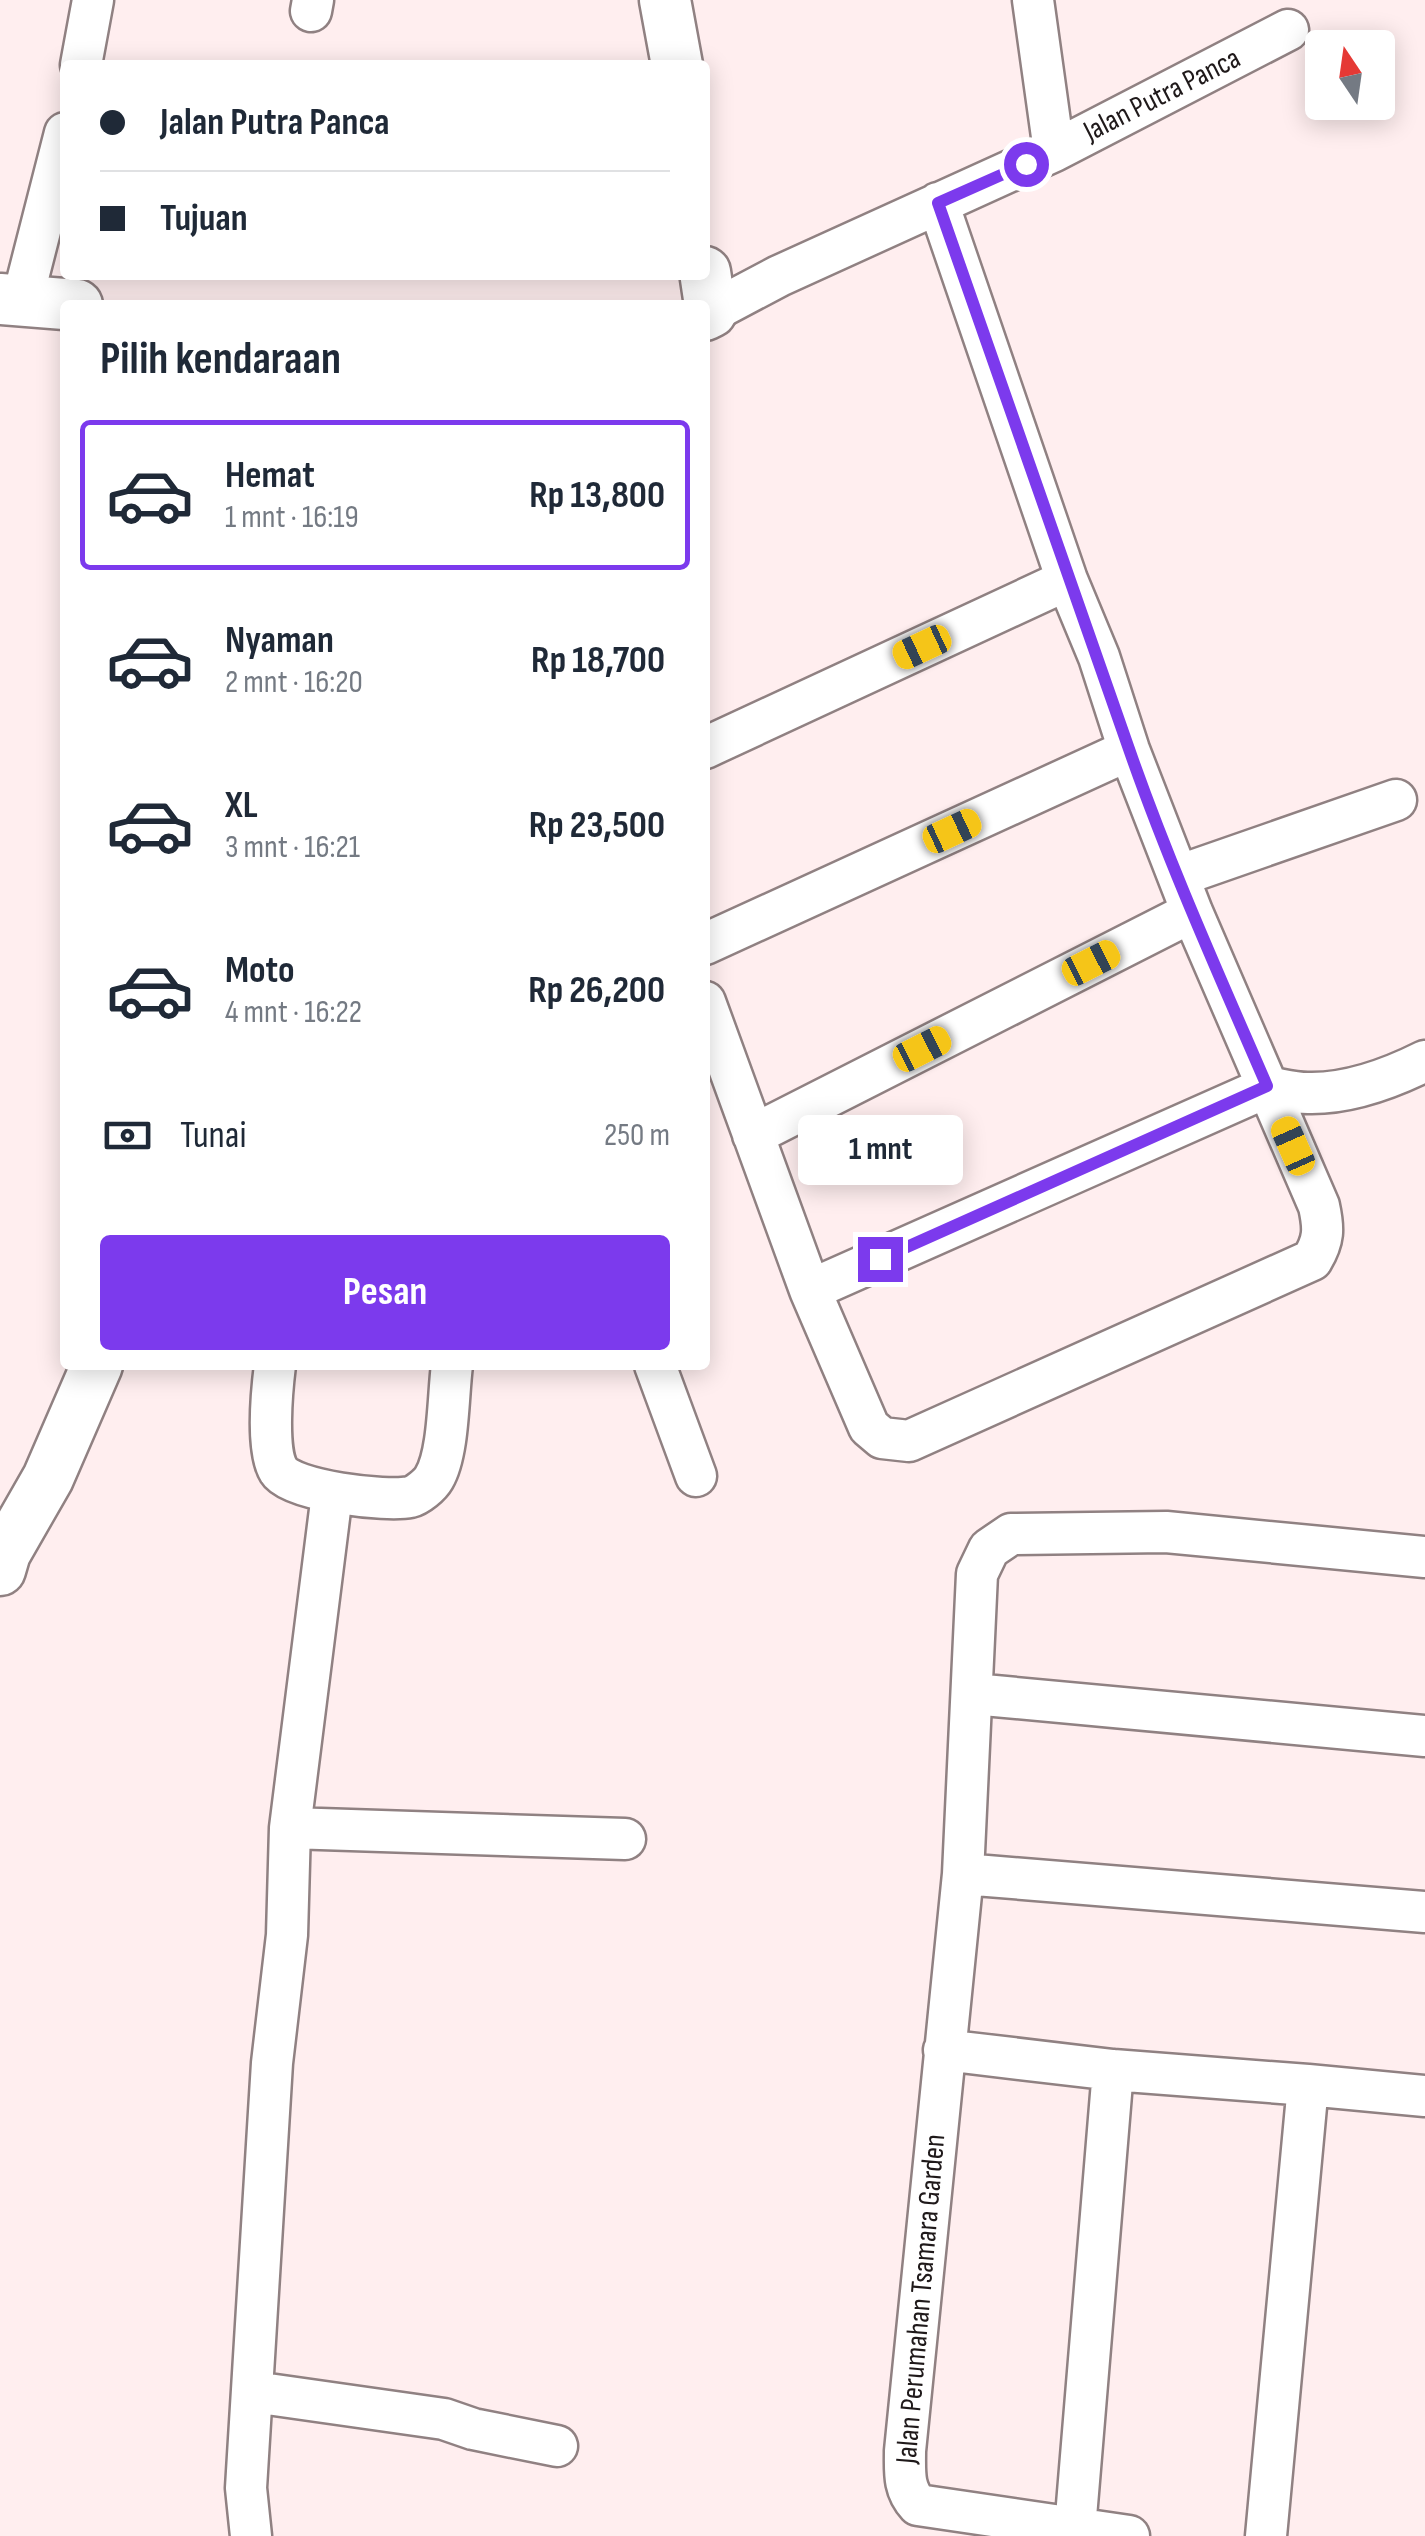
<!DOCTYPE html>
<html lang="id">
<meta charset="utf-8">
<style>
:root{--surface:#fff;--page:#f2f2f3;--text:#1f2937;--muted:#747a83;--line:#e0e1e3;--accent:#7c3aed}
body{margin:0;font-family:"Sofia Sans Condensed",sans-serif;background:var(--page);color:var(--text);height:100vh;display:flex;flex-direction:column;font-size:38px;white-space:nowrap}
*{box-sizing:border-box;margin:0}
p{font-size:32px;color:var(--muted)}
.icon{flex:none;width:55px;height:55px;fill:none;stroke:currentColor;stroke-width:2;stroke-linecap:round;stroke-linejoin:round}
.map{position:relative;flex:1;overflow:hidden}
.details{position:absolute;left:60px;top:300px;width:650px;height:1070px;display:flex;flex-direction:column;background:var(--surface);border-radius:10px;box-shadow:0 5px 25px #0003}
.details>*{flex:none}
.hud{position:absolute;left:60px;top:60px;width:650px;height:220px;border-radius:10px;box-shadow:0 5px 25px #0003;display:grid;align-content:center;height:220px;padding:0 40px;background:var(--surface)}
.needle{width:65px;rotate:347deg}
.tools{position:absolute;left:1305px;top:30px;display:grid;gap:20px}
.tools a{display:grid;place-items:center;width:90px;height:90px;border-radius:10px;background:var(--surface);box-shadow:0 5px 25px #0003;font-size:50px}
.end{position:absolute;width:45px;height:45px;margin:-22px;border:12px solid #7c3aed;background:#fff;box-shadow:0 0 0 5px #fff}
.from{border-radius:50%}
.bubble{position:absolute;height:70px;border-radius:10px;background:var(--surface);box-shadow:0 5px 25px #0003;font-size:32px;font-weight:700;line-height:70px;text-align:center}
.car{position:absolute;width:30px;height:60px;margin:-30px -15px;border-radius:12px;box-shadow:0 0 8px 2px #0007;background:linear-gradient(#f5c518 24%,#345 0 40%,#f5c518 0 76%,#345 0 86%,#f5c518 0)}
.hud b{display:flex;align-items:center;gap:35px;height:95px;font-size:38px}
.hud b+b{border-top:2px solid var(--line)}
.hud i{width:25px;height:25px;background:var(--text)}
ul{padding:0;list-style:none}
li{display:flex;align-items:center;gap:30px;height:150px;margin:0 20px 15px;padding:0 20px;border:5px solid transparent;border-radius:10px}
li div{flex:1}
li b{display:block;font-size:38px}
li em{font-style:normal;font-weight:700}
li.current{border-color:var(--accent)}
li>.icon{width:90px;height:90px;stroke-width:1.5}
h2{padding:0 40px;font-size:45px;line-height:120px}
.pay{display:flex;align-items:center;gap:25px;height:110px;padding:0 40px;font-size:38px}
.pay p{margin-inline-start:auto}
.primary-button{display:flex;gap:20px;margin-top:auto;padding:20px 40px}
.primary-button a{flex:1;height:115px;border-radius:10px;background:var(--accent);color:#fff;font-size:40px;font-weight:700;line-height:115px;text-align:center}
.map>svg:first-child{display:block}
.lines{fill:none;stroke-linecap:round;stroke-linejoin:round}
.minor-casing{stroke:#908182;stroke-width:45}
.tertiary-casing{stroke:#908182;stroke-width:55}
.minor{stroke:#fff;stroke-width:40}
.tertiary{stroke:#fff;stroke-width:50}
.route{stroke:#7c3aed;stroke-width:12}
.labels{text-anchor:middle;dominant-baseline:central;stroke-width:9;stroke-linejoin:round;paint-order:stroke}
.street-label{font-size:30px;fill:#1f191a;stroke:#fff}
</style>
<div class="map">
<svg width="1425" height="2536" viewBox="0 0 1425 2536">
<rect width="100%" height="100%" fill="#ffeeef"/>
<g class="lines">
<g class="minor-casing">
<path id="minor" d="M1033,0L1054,151
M311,11L313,0
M81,65L93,0
M22,301L65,133
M711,312L779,276L1054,151L1288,30
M705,748L1067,580
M1178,876L1396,800
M705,944L1129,750
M705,1002L810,1290L869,1427L882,1438L909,1441L1312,1260C1324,1240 1324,1229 1319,1206L1192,912L1129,750L1099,657L1067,580L938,203
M753,1135L1192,912
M810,1290L1267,1087C1280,1089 1294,1093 1308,1093C1347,1094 1391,1078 1425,1061
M275,1365C272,1389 266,1451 279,1471C291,1491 387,1502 410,1497C418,1495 430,1485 434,1478C449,1453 448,1395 452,1365
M655,1365L696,1476
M973,1694L1425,1736
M290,1828L625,1839
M963,1874L1425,1912
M944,2050L1113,2070L1308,2085
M254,2392L444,2419L473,2429L557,2446
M1075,2529L1113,2070
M251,2536L246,2488L272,2063L287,1935L290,1828L332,1494
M1129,2536L918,2505C903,2489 905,2472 905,2451L963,1874L977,1574L989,1549L1011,1534L1166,1532L1425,1557
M1266,2536L1308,2085L1425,2096"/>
</g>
<g class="tertiary-casing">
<path id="tertiary" d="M665,0L677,65
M705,272L711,312L705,315
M0,299L77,305
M0,1570L5,1553L48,1478L97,1365"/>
</g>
<use href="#minor" class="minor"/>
<use href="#tertiary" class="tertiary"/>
</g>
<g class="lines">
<path class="route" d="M880,1259L1267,1086C1219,975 1169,864 1129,749C1065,567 1001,385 938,203L1026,164"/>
</g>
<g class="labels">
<g class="street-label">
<text transform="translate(1162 95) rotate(-27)">Jalan Putra Panca</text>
<text transform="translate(921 2299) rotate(-85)">Jalan Perumahan Tsamara Garden</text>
</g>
</g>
</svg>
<div class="tools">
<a><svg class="needle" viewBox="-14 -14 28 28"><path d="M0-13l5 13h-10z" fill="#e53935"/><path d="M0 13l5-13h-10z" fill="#747a83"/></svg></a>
</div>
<i class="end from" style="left:1026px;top:164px"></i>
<i class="end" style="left:880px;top:1259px"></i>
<div class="bubble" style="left:798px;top:1115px;width:165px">1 mnt</div>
<i class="car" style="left:922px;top:647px;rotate:245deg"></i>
<i class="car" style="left:952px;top:831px;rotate:65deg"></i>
<i class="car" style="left:1091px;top:963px;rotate:63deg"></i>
<i class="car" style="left:922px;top:1049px;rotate:63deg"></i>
<i class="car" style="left:1293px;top:1146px;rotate:336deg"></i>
<div class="hud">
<b><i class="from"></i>Jalan Putra Panca</b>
<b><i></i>Tujuan</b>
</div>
<section class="details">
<h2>Pilih kendaraan</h2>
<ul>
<li class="current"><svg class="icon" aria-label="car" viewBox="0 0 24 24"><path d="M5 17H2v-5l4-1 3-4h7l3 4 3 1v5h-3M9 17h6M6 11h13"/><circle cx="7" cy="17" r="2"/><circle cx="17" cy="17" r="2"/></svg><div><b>Hemat</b><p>1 mnt · 16:19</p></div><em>Rp 13,800</em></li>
<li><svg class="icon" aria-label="car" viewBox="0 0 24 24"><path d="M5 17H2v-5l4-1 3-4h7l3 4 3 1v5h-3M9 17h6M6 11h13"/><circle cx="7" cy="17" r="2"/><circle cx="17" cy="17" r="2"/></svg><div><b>Nyaman</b><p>2 mnt · 16:20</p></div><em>Rp 18,700</em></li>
<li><svg class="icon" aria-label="car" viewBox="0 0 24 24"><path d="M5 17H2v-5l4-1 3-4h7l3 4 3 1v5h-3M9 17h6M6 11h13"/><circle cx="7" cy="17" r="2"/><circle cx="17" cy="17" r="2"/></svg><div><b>XL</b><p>3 mnt · 16:21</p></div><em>Rp 23,500</em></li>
<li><svg class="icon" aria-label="car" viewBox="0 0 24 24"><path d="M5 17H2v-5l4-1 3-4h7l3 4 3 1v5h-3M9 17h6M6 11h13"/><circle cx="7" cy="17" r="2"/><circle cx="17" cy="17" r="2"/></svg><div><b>Moto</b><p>4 mnt · 16:22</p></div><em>Rp 26,200</em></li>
</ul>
<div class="pay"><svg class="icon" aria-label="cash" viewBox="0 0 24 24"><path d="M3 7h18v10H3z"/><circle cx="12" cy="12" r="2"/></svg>Tunai<p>250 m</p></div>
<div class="primary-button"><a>Pesan</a></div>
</section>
</div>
